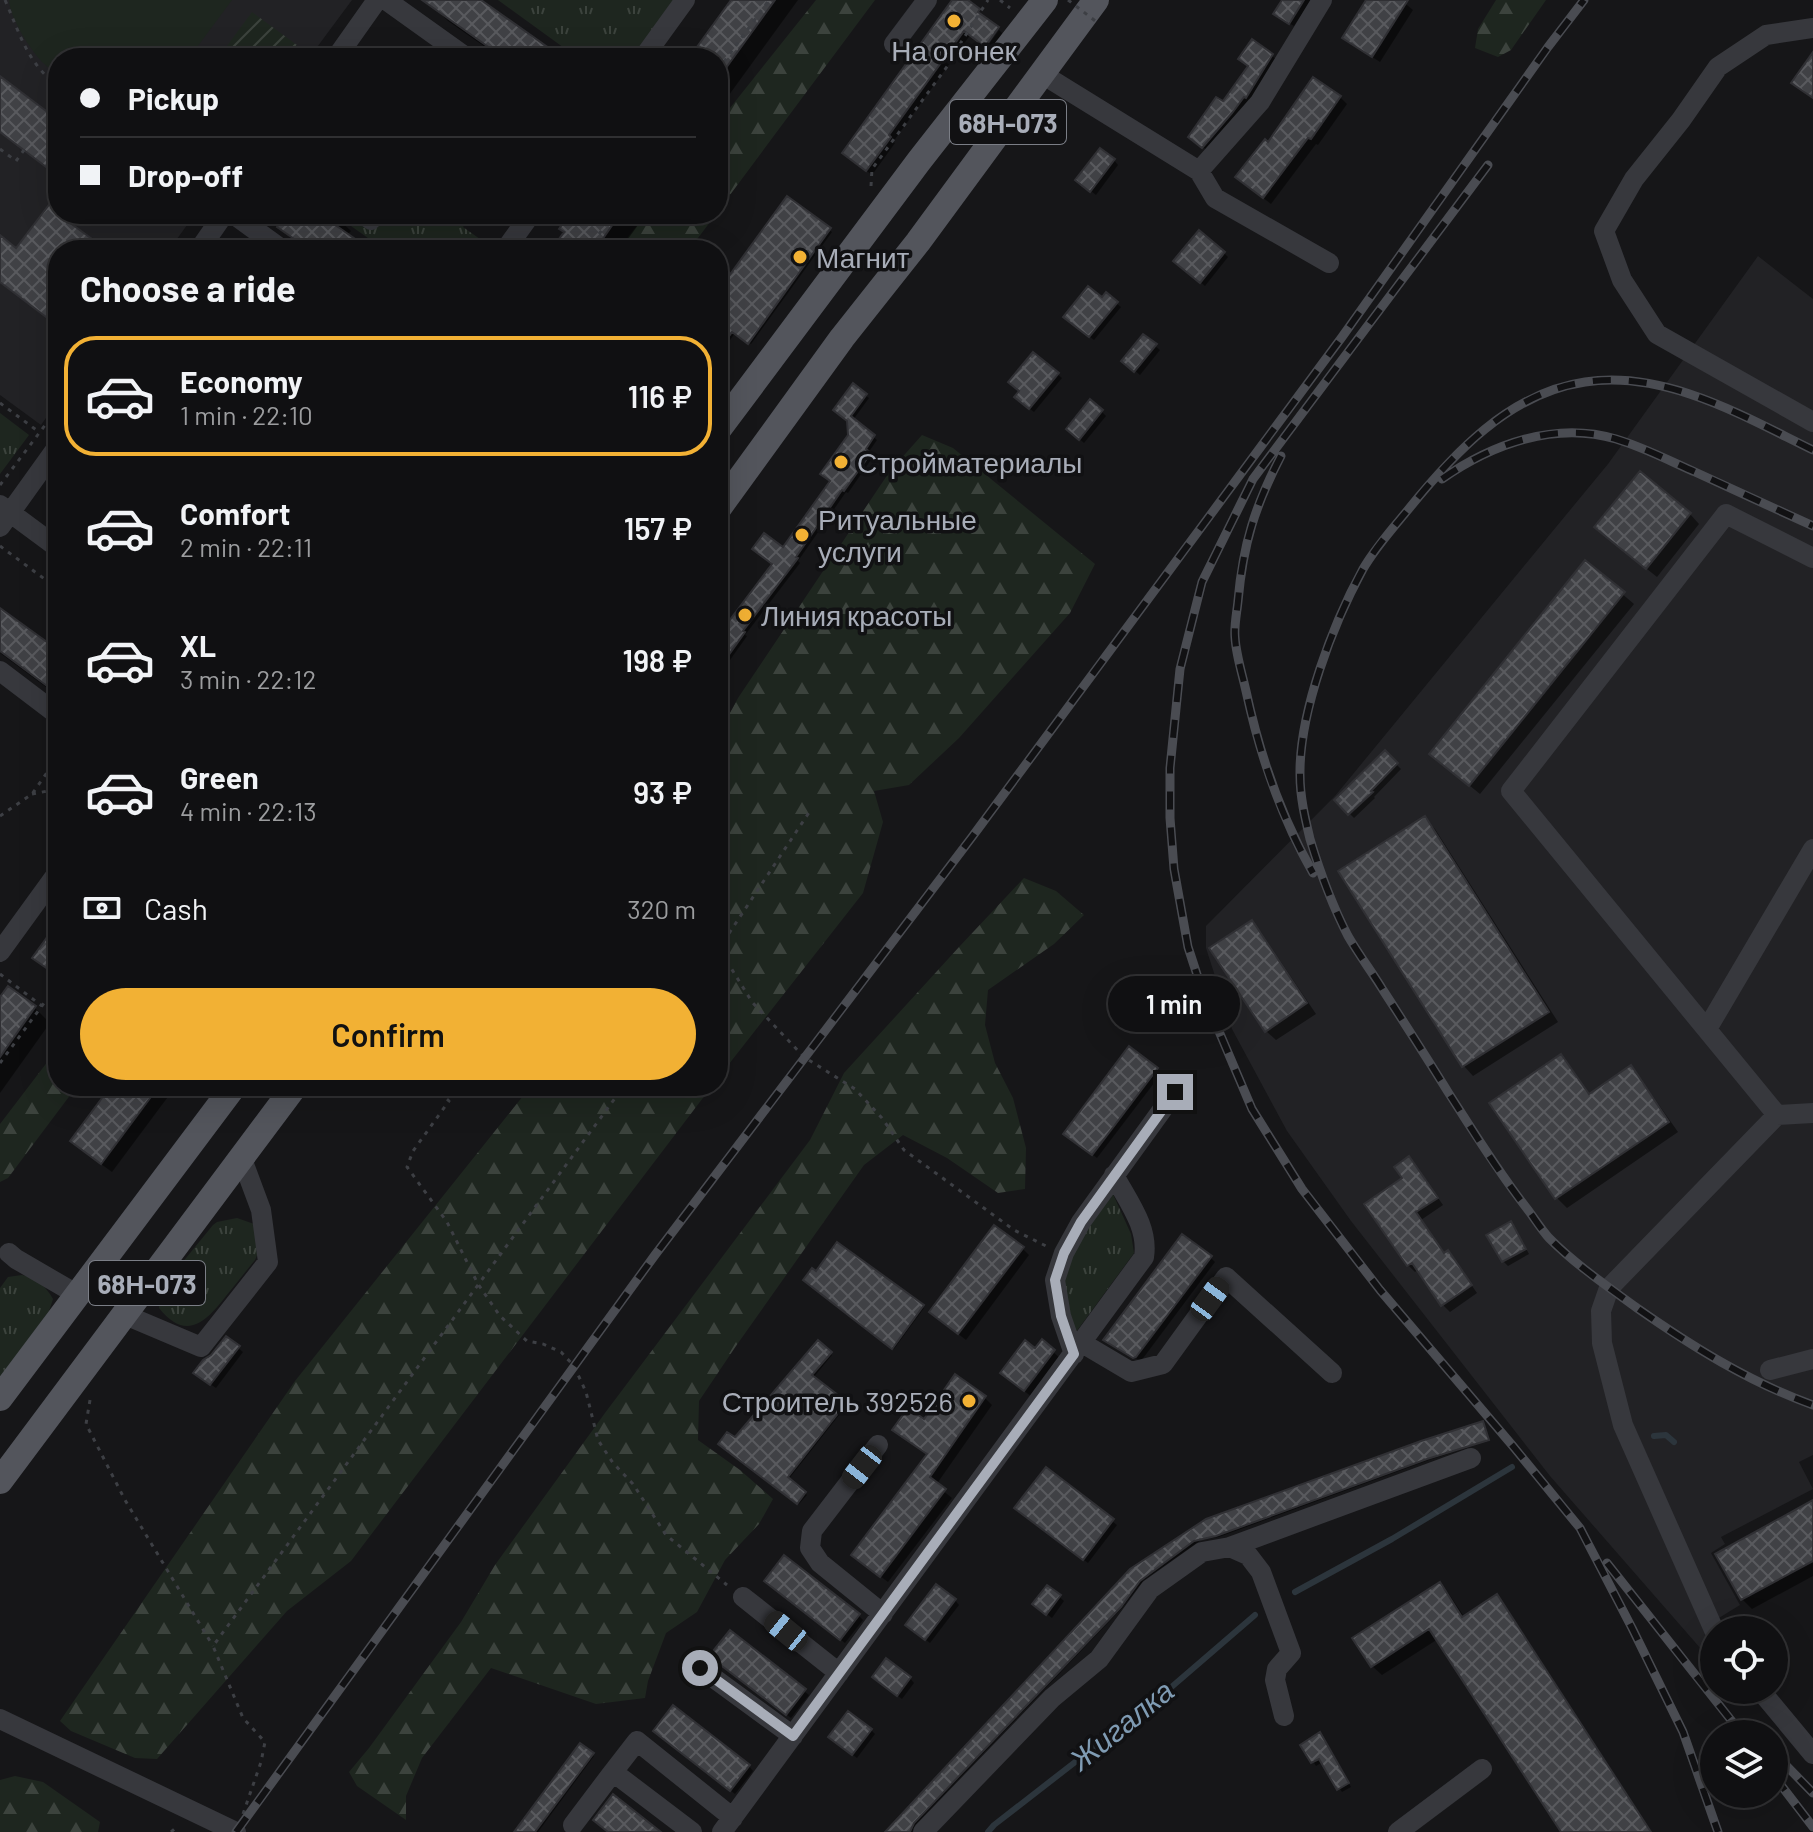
<!DOCTYPE html>
<meta charset="utf-8">
<style>
:root{--surface:#101012;--page:#1e1e20;--text:#f1f3f6;--muted:#9c9d9f;--line:#303032;--accent:#f2b134}
body{margin:0;font-family:Barlow,sans-serif;background:var(--page);color:var(--text);height:100vh;display:flex;flex-direction:column;font-size:30px;white-space:nowrap}
*{box-sizing:border-box;margin:0}
p{font-size:26px;color:var(--muted)}
.icon{flex:none;width:44px;height:44px;fill:none;stroke:currentColor;stroke-width:2;stroke-linecap:round;stroke-linejoin:round}
.map{position:relative;flex:1;overflow:hidden}
.side{position:absolute;left:48px;top:240px;width:680px;height:856px;display:flex;flex-direction:column;background:var(--surface);border-radius:32px;box-shadow:0 8px 32px #0002,0 0 0 2px var(--line)}
.side>*{flex:none}
.hud{position:absolute;left:48px;top:48px;width:680px;height:176px;border-radius:32px;box-shadow:0 8px 32px #0002,0 0 0 2px var(--line);display:grid;align-content:center;height:176px;padding:0 32px;background:var(--surface)}
.tools{position:absolute;left:1700px;top:1616px;display:grid;gap:16px}
.tools a{display:grid;place-items:center;width:88px;height:88px;border-radius:50%;background:var(--surface);box-shadow:0 8px 32px #0002,0 0 0 2px var(--line);font-size:40px}
.end{position:absolute;width:36px;height:36px;margin:-18px;border:10px solid #a8adb8;background:#111;box-shadow:0 0 0 4px #111}
.from{border-radius:50%}
.bubble{position:absolute;height:56px;border-radius:28px;background:var(--surface);box-shadow:0 8px 32px #0002,0 0 0 2px var(--line);font-size:26px;font-weight:600;line-height:56px;text-align:center}
.car{position:absolute;width:24px;height:48px;margin:-24px -12px;border-radius:10px;box-shadow:0 0 6px 2px #0007;background:linear-gradient(#222 24%,#8ab4d8 0 40%,#222 0 76%,#8ab4d8 0 86%,#222 0)}
.hud b{display:flex;align-items:center;gap:28px;height:76px;font-size:30px}
.hud b+b{border-top:2px solid var(--line)}
.hud i{width:20px;height:20px;background:var(--text)}
ul{padding:0;list-style:none}
li{display:flex;align-items:center;gap:24px;height:120px;margin:0 16px 12px;padding:0 16px;border:4px solid transparent;border-radius:32px}
li div{flex:1}
li b{display:block;font-size:30px}
li em{font-style:normal;font-weight:600}
li.current{border-color:var(--accent)}
li>.icon{width:72px;height:72px;stroke-width:1.5}
h2{padding:0 32px;font-size:36px;line-height:96px}
.pay{display:flex;align-items:center;gap:20px;height:88px;padding:0 32px;font-size:30px}
.pay p{margin-inline-start:auto}
.action{display:flex;gap:16px;margin-top:auto;padding:16px 32px}
.action a{flex:1;height:92px;border-radius:48px;background:var(--accent);color:#111;font-size:32px;font-weight:600;line-height:92px;text-align:center}
.map>svg:first-child{display:block}
.built{fill:#222225}
.grass{fill:url(#grass-tufts)}
.forest{fill:url(#forest-firs)}
.garden{fill:url(#garden-furrows)}
.pitch{fill:#1e261f}
.shadow{fill:#0007}
.lines{fill:none;stroke-linecap:round;stroke-linejoin:round}
.stream{stroke:#2c353c;stroke-width:6}
.building{fill:url(#building-cross-hatch);stroke:#303034;stroke-width:2}
.path{stroke:#3d3f44;stroke-width:3;stroke-dasharray:4 6;stroke-linecap:butt}
.minor{stroke:#37383d;stroke-width:20}
.major{stroke:#53555c;stroke-width:26}
.rail-casing{stroke:#4a4c52;stroke-width:9}
.rail{stroke:#111113;stroke-width:6;stroke-dasharray:18;stroke-linecap:butt}
.path-bridge{stroke:#3d3f44;stroke-width:3;stroke-dasharray:4 6;stroke-linecap:butt}
.route{stroke:#a8adb8;stroke-width:10}
.poi-dot{fill:#f2b134;stroke:#111113;stroke-width:3}
.labels{text-anchor:middle;dominant-baseline:central;stroke-width:7;stroke-linejoin:round;paint-order:stroke}
.shield{fill:#111113;stroke:#7b7e86;stroke-width:2}
.shield-label{font-size:26px;font-weight:bold;fill:#a8adb8}
.poi-label{font-size:28px;fill:#a8adb8;stroke:#111113;text-anchor:start}
.water-label{font-size:30px;font-style:italic;fill:#7f9bb3;stroke:#111113}
</style>
<div class="map">
<svg width="1813" height="1832" viewBox="0 0 1813 1832">
<defs>
<pattern id="grass-tufts" width="24" height="20" patternUnits="userSpaceOnUse" patternTransform="scale(2)"><rect width="24" height="20" fill="#1e261f"/><path d="M3 7l-1-3M5 7V3M7 7l1-3M15 17l-1-3M17 17v-4M19 17l1-3" fill="none" stroke="#3c433d"/></pattern>
<pattern id="forest-firs" width="22" height="20" patternUnits="userSpaceOnUse" patternTransform="scale(2)"><rect width="22" height="20" fill="#1e261f"/><path d="M5 1l3.5 6h-7zM16 11l3.5 6h-7z" fill="#3c433d"/></pattern>
<pattern id="garden-furrows" width="10" height="10" patternUnits="userSpaceOnUse" patternTransform="scale(2)"><rect width="10" height="10" fill="#1e261f"/><path d="M-1 1l2-2M0 10L10 0M9 11l2-2" fill="none" stroke="#3c433d"/></pattern>
<pattern id="building-cross-hatch" width="8" height="8" patternUnits="userSpaceOnUse" patternTransform="scale(2)"><rect width="8" height="8" fill="#404145"/><path d="M0 0l8 8M0 8l8-8" fill="none" stroke="#595a5e"/></pattern>
</defs>
<rect width="100%" height="100%" fill="#161618"/>
<path class="built" d="M0,0H352L309,58H58V214H195L169,250H58V401L41,425L0,395Z
M1758,256L1813,299V1455L1799,1462L1813,1489L1721,1537L1725,1544L1711,1553L1740,1605L1714,1621V1639L1701,1649L1550,1476L1351,1221L1287,1131L1232,1029L1206,948V926L1335,796L1547,538L1608,464Z"/>
<path class="grass" d="M498,0H676L634,58H578Z
M334,214H472L463,227L494,249L385,250Z
M0,413L29,435L0,474Z
M1112,1192L1131,1234L1134,1253L1076,1332C1064,1313 1060,1284 1065,1262Z
M237,1218L254,1224L258,1253L255,1260C245,1272 236,1284 226,1296C206,1322 186,1342 159,1308L161,1292L164,1285L213,1225L217,1222Z
M22,1275C37,1279 45,1285 53,1299L49,1311L0,1378V1288L8,1277Z"/>
<path class="forest" d="M816,0H875L718,211V123Z
M1496,0H1546L1511,50L1498,57L1475,48L1478,29Z
M646,214H716L689,250H618Z
M922,435L953,448L1095,564L1070,613L959,738L909,785L874,791L883,822L863,893L718,1078V735L738,698L890,471Z
M1024,878L1056,891L1084,915L1054,944L988,990L985,1025L995,1063L1013,1098L1026,1148L1025,1189L998,1193L947,1158L903,1135L864,1165L736,1346L699,1401L698,1440L740,1470L773,1499L759,1524L725,1560L697,1612L666,1633L648,1681L645,1698L596,1704L491,1668L422,1758L406,1796V1820L357,1786L349,1772L369,1748L461,1622L495,1565L605,1413L810,1140L844,1073L959,947Z
M58,1048V1086H77L8,1178L0,1182V1124Z
M531,1086H712L351,1561L287,1611L157,1759L135,1758L71,1731L60,1721L295,1381Z
M15,1776L43,1782L100,1822L98,1832H0V1780Z"/>
<path class="garden" d="M252,12L297,45L287,58H218Z"/>
<path class="pitch" d="M9,0H232L189,58H58V74C53,70 47,67 42,62C30,49 10,18 9,0Z"/>
<path class="shadow" d="M478,0L560,58H501L448,21L433,6Z
M734,0H798L729,95L725,92L718,102V58H692Z
M955,0H964L984,16L893,142L895,143L872,175L850,158Z
M1284,0H1311L1294,26L1280,18Z
M1369,0H1401L1413,10L1380,62L1352,44L1345,37Z
M999,30L1003,34L991,51L987,47Z
M1252,41L1276,59L1250,100L1249,99L1236,117L1207,150L1194,141L1250,66Z
M1340,97L1347,104L1318,145L1316,144L1271,204L1245,184L1269,144Z
M1114,160L1118,165L1096,195L1082,184Z
M58,196V214H82L73,227L104,250H58V325L0,282V238L17,251Z
M787,199L832,232L751,344L735,333L718,357V295Z
M280,214H333L351,231L347,235L368,250H307L295,242L280,227L285,219Z
M572,214H646L620,250H554L566,233Z
M1224,253L1228,257L1205,286L1180,265Z
M1106,295L1121,307L1094,340L1070,321L1102,300Z
M1155,346L1160,350L1140,375L1124,361Z
M718,368L729,377L719,391L718,390Z
M1057,374L1062,378L1034,412L1021,402L1022,391Z
M853,386L869,398L853,420L877,440L868,453L873,457L848,493L846,492L798,561L800,563L745,635L747,636L718,677V627L730,623L832,482L850,436L849,421Z
M1102,412L1106,416L1084,443L1073,433Z
M1690,514L1699,524L1657,577L1607,537Z
M1586,563L1634,604L1480,794L1442,763Z
M0,610L58,653V696L0,653Z
M1385,753L1401,769L1374,797L1375,798L1354,818L1336,800Z
M1425,819L1435,829L1558,1022L1473,1076L1464,1066Z
M1251,923L1261,932L1316,1014L1276,1040L1266,1031Z
M8,989L35,1008L50,1023L0,1093V1000Z
M1561,1056L1570,1066L1590,1095L1630,1068L1640,1078L1678,1132L1567,1208L1557,1198L1492,1103Z
M1156,1070L1161,1074L1097,1158L1070,1138Z
M114,1086H176L112,1172L83,1151L73,1141Z
M1415,1165L1443,1205L1421,1220L1445,1255L1454,1260L1477,1293L1450,1312L1443,1305L1419,1269L1415,1272L1408,1265L1404,1178Z
M1515,1228L1529,1254L1508,1266L1503,1261Z
M837,1245L924,1308L894,1349L805,1280L817,1274Z
M1022,1248L1029,1255L966,1340L939,1319Z
M1210,1257L1215,1262L1141,1361L1109,1344L1105,1340Z
M818,1342L832,1355L813,1378L847,1405L788,1480L807,1495L799,1504L720,1444L735,1440Z
M1042,1342L1061,1359L1032,1397L1010,1380Z
M238,1348L243,1352L216,1388L200,1377Z
M985,1398L992,1405L936,1485L952,1498L888,1582L861,1562L929,1455L902,1437L924,1422Z
M1484,1425L1489,1441L1429,1460L1219,1537L1201,1540L1144,1580L1122,1608L915,1825L912,1832H888L1128,1574L1207,1521Z
M1046,1470L1117,1525L1088,1563L1021,1512Z
M1813,1502V1576L1752,1609L1742,1599L1718,1555Z
M1439,1584L1449,1594L1465,1618L1496,1597L1506,1607L1652,1832H1563L1438,1639L1382,1675L1372,1666Z
M770,1585L859,1616L863,1620L845,1643Z
M1048,1587L1064,1601L1052,1618L1039,1608Z
M955,1600L959,1605L930,1643L912,1629Z
M730,1632L809,1695L791,1718L716,1660Z
M910,1678L914,1683L902,1699L879,1681Z
M871,1730L875,1734L857,1758L835,1742Z
M660,1735L749,1766L753,1771L735,1794Z
M1323,1738L1351,1787L1342,1792L1323,1762L1316,1766L1303,1746Z
M592,1755L594,1756L538,1832H519Z"/>
<g class="lines">
<path class="stream" d="M1654,1436L1666,1435L1674,1442
M1295,1592L1392,1539L1512,1467
M988,1832L994,1825L1168,1690L1255,1615"/>
</g>
<path class="building" d="M422,0H481L563,58H504Z
M731,0H775L718,79V58H689Z
M952,0H968L980,9L978,12L999,27L985,47L964,31L889,135L891,137L866,171L842,153Z
M1282,0H1304L1289,24L1273,14Z
M1366,0H1408L1372,57L1342,38Z
M1252,39L1273,54L1246,98L1244,97L1232,113L1202,148L1188,137L1216,97L1223,101L1248,66L1238,59Z
M1813,52V98L1791,83Z
M0,76L58,120V176L0,132Z
M1313,77L1341,96L1311,139L1308,138L1263,198L1235,177L1265,139L1268,142Z
M1100,148L1115,159L1090,192L1075,180Z
M58,193V214L107,250H58V326L0,282V235L16,248Z
M787,196L831,228L748,344L732,332L718,352V291Z
M286,214H337L331,222L371,250H310L277,227Z
M569,214H620L595,250H551L564,232L559,229Z
M1199,230L1225,252L1200,283L1173,261Z
M1088,286L1102,297L1106,292L1118,302L1089,337L1063,317Z
M1143,334L1157,344L1134,372L1121,361Z
M1033,352L1059,373L1029,409L1014,397L1019,391L1008,382Z
M853,383L867,394L851,416L875,435L866,449L871,453L844,491L842,490L796,557L798,558L743,631L745,632L718,670V624L723,616L729,621L772,564L752,549L764,533L783,547L830,481L820,474L848,435L847,421L833,410Z
M1090,399L1103,410L1079,440L1066,429Z
M1640,471L1691,513L1646,569L1594,527Z
M1585,560L1625,592L1469,786L1429,754Z
M0,608L58,650V694L0,651Z
M1385,750L1398,763L1371,791L1373,792L1348,815L1334,800Z
M1425,816L1549,1012L1462,1067L1338,871Z
M1252,920L1307,1003L1265,1032L1209,948Z
M58,922V976L32,958Z
M8,986L36,1006L0,1057V997Z
M1129,1046L1158,1068L1092,1155L1063,1134Z
M1561,1054L1589,1094L1631,1065L1669,1122L1555,1199L1489,1103Z
M111,1086H159L101,1164L70,1141Z
M1409,1156L1438,1198L1416,1212L1444,1253L1448,1250L1472,1285L1441,1306L1412,1263L1407,1266L1364,1204L1402,1178L1394,1167Z
M1511,1221L1526,1249L1502,1262L1486,1235Z
M994,1225L1024,1247L958,1334L929,1312Z
M1182,1234L1212,1256L1136,1357L1133,1358L1103,1340Z
M837,1242L924,1305L892,1349L803,1280L812,1268L816,1271Z
M226,1336L240,1346L210,1385L193,1373L203,1360L211,1355Z
M1042,1339L1055,1350L1024,1391L1000,1373L1025,1340L1035,1348Z
M818,1340L832,1352L812,1375L847,1402L788,1477L806,1492L797,1504L718,1444L727,1432L735,1437Z
M955,1374L986,1396L930,1477L946,1489L880,1577L851,1555L927,1454L892,1430L908,1408L924,1419Z
M1483,1421L1489,1440L1427,1459L1216,1536L1194,1541L1140,1581L1121,1607L914,1823L910,1832H885L1130,1569L1206,1519L1421,1441Z
M1046,1467L1114,1519L1083,1560L1014,1508Z
M1813,1500V1561L1741,1600L1715,1554Z
M784,1555L860,1614L840,1640L764,1581Z
M1440,1582L1462,1617L1497,1594L1651,1832H1561L1429,1629L1371,1667L1352,1638Z
M936,1584L956,1599L925,1640L905,1625Z
M1047,1585L1061,1595L1046,1615L1032,1604Z
M730,1630L806,1689L786,1715L709,1656Z
M886,1658L911,1677L897,1696L872,1677Z
M673,1705L750,1765L730,1791L653,1731Z
M848,1711L872,1729L852,1755L828,1737Z
M1320,1732L1349,1783L1337,1790L1319,1759L1311,1763L1300,1745Z
M580,1743L594,1753L535,1832H514Z
M613,1794L661,1832H608L593,1820Z"/>
<g class="lines">
<path class="path" d="M5,0C20,34 27,63 58,86
M1000,0L1010,8
M718,70L769,0
M51,114L58,105
M0,149L16,161L24,150
M871,186L872,169L957,53L960,44L988,0
M587,250L614,214
M0,403L39,432
M0,485L58,408
M718,541L725,531
M0,546L58,589
M32,794L58,789
M0,816L32,794L58,757
M718,950L810,811
M718,955L731,968L752,1002L804,1057L855,1089L882,1118L904,1150L1014,1230L1046,1246
M0,974L42,1006
M0,1063L58,984
M432,1086L449,1101L413,1151L407,1167L447,1222L478,1284L500,1316L527,1341L543,1344L561,1352L574,1366L586,1392L598,1440L613,1463L633,1484L666,1535L727,1585
M90,1400L86,1424L125,1500L213,1646
M243,1814L261,1762L265,1742L243,1718L213,1646L624,1086
M171,1832L178,1826"/>
<path class="minor" d="M386,0L467,58
M1813,28L1766,35L1718,67L1681,120L1634,179L1604,231L1622,280L1657,334L1813,422
M894,44L927,0
M336,58L377,0
M643,58L685,0
M1042,74L1199,171L1260,102L1322,0
M1199,171L1215,198L1329,263
M233,214L283,250
M363,214L371,220L375,214
M199,250L224,214
M505,250L531,214
M0,505L58,548
M0,527L58,446
M0,671L58,715
M0,952L58,872
M1707,1029L1813,849
M1777,1115L1813,1113
M9,1253L16,1259L78,1295
M123,1314L201,1347L268,1262L261,1210L242,1159
M1082,1343L1131,1372L1163,1364L1226,1277L1332,1373
M1074,1354L1061,1316L1055,1280L1064,1253L1081,1222L1175,1092
M1770,1370L1813,1359
M878,1445L812,1531L810,1548L820,1563L883,1614
M1230,1547L1471,1458
M743,1597L839,1673
M1714,1630L1623,1425L1602,1343L1601,1311L1609,1288L1777,1115L1511,791L1726,514L1813,558
M700,1668L793,1736
M1760,1690L1813,1754
M0,1719L236,1832
M573,1825L613,1772
M692,1832L613,1772L637,1741L733,1818
M722,1832L1144,1257C1149,1227 1127,1200 1114,1175
M923,1832L1052,1698L1099,1659L1150,1589L1202,1552L1230,1547L1248,1555L1261,1572L1291,1653L1277,1669L1275,1680L1284,1716
M1398,1832L1482,1769"/>
<path class="major" d="M718,430L919,161L1045,0
M718,509L842,338L918,242L1096,0
M0,1398L234,1086
M0,1481L295,1086"/>
<g class="rail-casing">
<path id="rail" d="M1488,165L1253,479L1202,582L1180,669L1170,768V818L1174,869L1188,947L1204,996L1252,1109L1302,1189L1380,1290L1512,1445L1580,1528L1632,1628L1683,1732L1718,1832
M1813,450C1743,416 1666,370 1585,382C1509,393 1453,454 1407,511C1392,529 1375,548 1363,569C1333,624 1299,712 1300,775C1300,797 1305,818 1310,839C1320,872 1332,905 1348,936C1359,955 1372,972 1383,990C1405,1024 1427,1058 1448,1092C1473,1131 1497,1170 1525,1206C1533,1216 1540,1228 1549,1238C1576,1265 1607,1286 1637,1308C1693,1347 1749,1382 1813,1405
M1281,456C1255,506 1243,544 1238,601C1237,612 1234,625 1235,637C1236,655 1242,673 1246,691C1260,756 1280,815 1313,873
M1442,479C1492,444 1555,421 1616,439C1643,447 1670,461 1695,472C1735,490 1774,508 1813,526
M1607,1563L1742,1734
M1774,1753L1813,1793
M1774,1776L1813,1827
M236,1832L655,1255L972,837L1342,337L1548,47L1584,0"/>
</g>
<use href="#rail" class="rail"/>
<path class="path-bridge" d="M1068,0L1098,23"/>
</g>
<g class="lines">
<path class="route" d="M700,1668L793,1736L1074,1354L1061,1316L1055,1280L1064,1253L1081,1222L1175,1092"/>
</g>
<g class="poi-dot">
<circle cx="954" cy="21" r="8"/>
<circle cx="800" cy="257" r="8"/>
<circle cx="841" cy="462" r="8"/>
<circle cx="802" cy="535" r="8"/>
<circle cx="745" cy="615" r="8"/>
<circle cx="969" cy="1401" r="8"/>
</g>
<g class="labels">
<g class="shield">
<rect x="950" y="100" width="116" height="44" rx="6"/>
<rect x="89" y="1261" width="116" height="44" rx="6"/>
</g>
<g class="shield-label">
<text x="1008" y="122">68Н-073</text>
<text x="147" y="1283">68Н-073</text>
</g>
<g class="poi-label">
<text x="954" y="50" text-anchor="middle">На огонек</text>
<text x="816" y="257">Магнит</text>
<text x="857" y="462">Стройматериалы</text>
<text x="818" y="519">Ритуальные<tspan x="818" dy="32">услуги</tspan></text>
<text x="761" y="615">Линия красоты</text>
<text x="953" y="1401" text-anchor="end">Строитель 392526</text>
</g>
<g class="water-label">
<text transform="translate(1121 1724) rotate(-39)">Жигалка</text>
</g>
</g>
</svg>
<div class="tools">
<a><svg class="icon" aria-label="locate" viewBox="0 0 24 24"><circle cx="12" cy="12" r="6"/><path d="M12 2v4M12 18v4M2 12h4M18 12h4"/></svg></a>
<a><svg class="icon" aria-label="layers" viewBox="0 0 24 24"><path d="M12 4l9 5-9 5-9-5zM3 14l9 5 9-5"/></svg></a>
</div>
<i class="end from" style="left:700px;top:1668px"></i>
<i class="end" style="left:1175px;top:1092px"></i>
<div class="bubble" style="left:1108px;top:976px;width:132px">1 min</div>
<i class="car" style="left:1210px;top:1299px;rotate:36deg"></i>
<i class="car" style="left:862px;top:1467px;rotate:218deg"></i>
<i class="car" style="left:786px;top:1631px;rotate:309deg"></i>
<div class="hud">
<b><i class="from"></i>Pickup</b>
<b><i></i>Drop-off</b>
</div>
<section class="side">
<h2>Choose a ride</h2>
<ul>
<li class="current"><svg class="icon" aria-label="car" viewBox="0 0 24 24"><path d="M5 17H2v-5l4-1 3-4h7l3 4 3 1v5h-3M9 17h6M6 11h13"/><circle cx="7" cy="17" r="2"/><circle cx="17" cy="17" r="2"/></svg><div><b>Economy</b><p>1 min · 22:10</p></div><em>116 ₽</em></li>
<li><svg class="icon" aria-label="car" viewBox="0 0 24 24"><path d="M5 17H2v-5l4-1 3-4h7l3 4 3 1v5h-3M9 17h6M6 11h13"/><circle cx="7" cy="17" r="2"/><circle cx="17" cy="17" r="2"/></svg><div><b>Comfort</b><p>2 min · 22:11</p></div><em>157 ₽</em></li>
<li><svg class="icon" aria-label="car" viewBox="0 0 24 24"><path d="M5 17H2v-5l4-1 3-4h7l3 4 3 1v5h-3M9 17h6M6 11h13"/><circle cx="7" cy="17" r="2"/><circle cx="17" cy="17" r="2"/></svg><div><b>XL</b><p>3 min · 22:12</p></div><em>198 ₽</em></li>
<li><svg class="icon" aria-label="car" viewBox="0 0 24 24"><path d="M5 17H2v-5l4-1 3-4h7l3 4 3 1v5h-3M9 17h6M6 11h13"/><circle cx="7" cy="17" r="2"/><circle cx="17" cy="17" r="2"/></svg><div><b>Green</b><p>4 min · 22:13</p></div><em>93 ₽</em></li>
</ul>
<div class="pay"><svg class="icon" aria-label="cash" viewBox="0 0 24 24"><path d="M3 7h18v10H3z"/><circle cx="12" cy="12" r="2"/></svg>Cash<p>320 m</p></div>
<div class="action"><a>Confirm</a></div>
</section>
</div>
